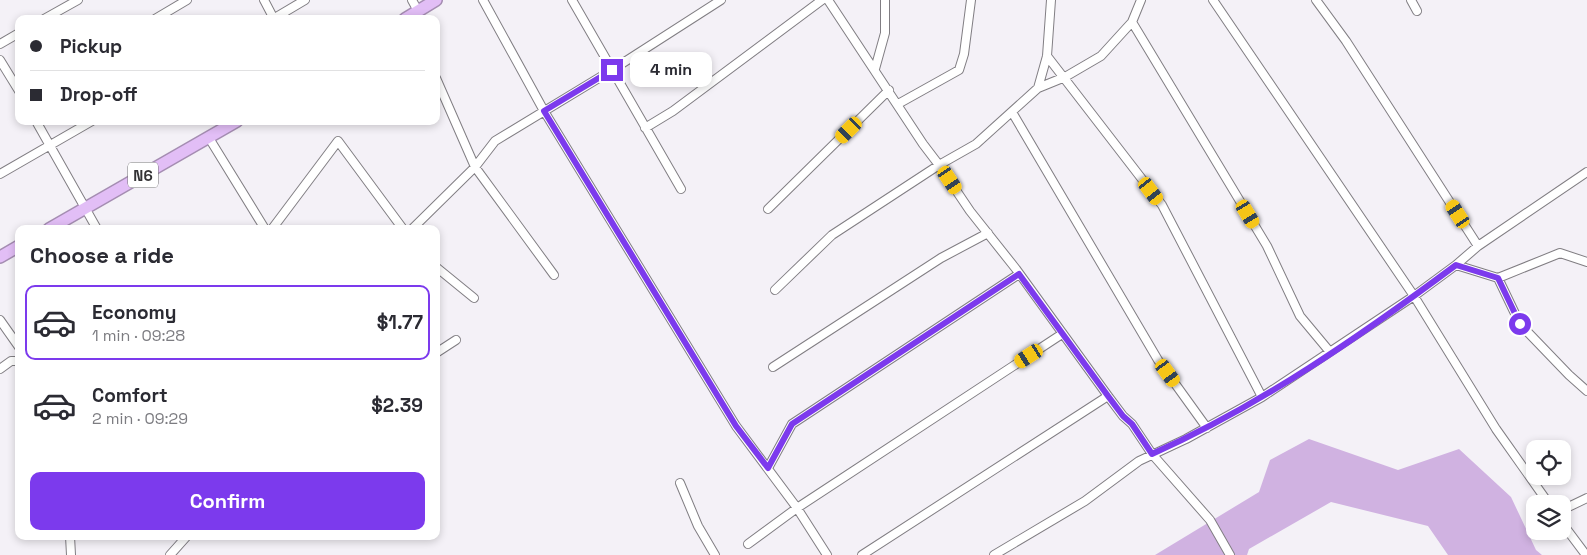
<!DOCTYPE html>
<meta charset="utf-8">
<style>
:root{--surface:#fff;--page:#f2f2f3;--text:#2b2b33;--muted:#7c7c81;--line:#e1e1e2;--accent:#7c3aed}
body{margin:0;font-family:"Space Grotesk",sans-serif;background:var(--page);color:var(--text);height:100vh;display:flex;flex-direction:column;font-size:19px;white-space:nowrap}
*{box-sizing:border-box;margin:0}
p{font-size:16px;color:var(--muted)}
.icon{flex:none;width:28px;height:28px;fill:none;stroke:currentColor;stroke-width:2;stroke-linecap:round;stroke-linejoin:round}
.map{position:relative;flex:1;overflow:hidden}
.drawer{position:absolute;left:15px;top:225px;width:425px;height:315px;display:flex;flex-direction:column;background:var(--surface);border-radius:10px;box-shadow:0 2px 8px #0003}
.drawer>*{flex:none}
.guide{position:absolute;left:15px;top:15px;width:425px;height:110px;border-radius:10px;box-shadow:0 2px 8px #0003;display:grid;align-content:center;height:110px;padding:0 15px;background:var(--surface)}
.fabs{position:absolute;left:1526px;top:440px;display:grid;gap:10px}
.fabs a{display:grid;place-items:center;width:45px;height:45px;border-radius:10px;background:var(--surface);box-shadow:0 2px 8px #0003;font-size:25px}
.end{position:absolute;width:22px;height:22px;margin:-11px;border:6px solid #7c3aed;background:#fff;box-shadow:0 0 0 2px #fff}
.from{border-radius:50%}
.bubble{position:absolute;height:35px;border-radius:10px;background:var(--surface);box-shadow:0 2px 8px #0003;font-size:16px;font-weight:700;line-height:35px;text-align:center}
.car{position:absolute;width:15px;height:30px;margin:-15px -8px;border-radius:6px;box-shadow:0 0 4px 1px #0007;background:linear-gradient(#f5c518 24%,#345 0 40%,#f5c518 0 76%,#345 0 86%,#f5c518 0)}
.guide b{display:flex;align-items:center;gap:18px;height:48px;font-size:19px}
.guide b+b{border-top:1px solid var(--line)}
.guide i{width:12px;height:12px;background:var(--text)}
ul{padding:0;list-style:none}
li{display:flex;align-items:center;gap:15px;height:75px;margin:0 10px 8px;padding:0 5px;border:2px solid transparent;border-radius:10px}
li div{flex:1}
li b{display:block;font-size:19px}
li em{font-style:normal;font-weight:700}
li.active{border-color:var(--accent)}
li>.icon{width:45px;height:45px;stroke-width:1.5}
h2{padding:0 15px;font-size:22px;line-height:60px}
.action{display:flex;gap:10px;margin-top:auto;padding:10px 15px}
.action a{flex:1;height:58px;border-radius:10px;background:var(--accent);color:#fff;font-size:20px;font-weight:700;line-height:58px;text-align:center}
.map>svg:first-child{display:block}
.green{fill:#d0b2e1}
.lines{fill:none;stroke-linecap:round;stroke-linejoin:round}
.minor-casing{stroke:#817e83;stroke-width:10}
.highway-casing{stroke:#a58db2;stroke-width:14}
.minor{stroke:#fff;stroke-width:8}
.highway{stroke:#e2bef6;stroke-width:11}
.route{stroke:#7c3aed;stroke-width:6}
.labels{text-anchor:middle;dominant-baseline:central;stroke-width:4;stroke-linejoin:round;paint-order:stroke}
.shield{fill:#fff;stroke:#717072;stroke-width:1}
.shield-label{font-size:15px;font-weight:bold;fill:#343335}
</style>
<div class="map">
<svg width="1587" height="555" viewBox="0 0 1587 555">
<rect width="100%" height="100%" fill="#f4f1f7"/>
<path class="green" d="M1309,439L1398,470L1459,449L1511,497L1536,550L1542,555H1448L1428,526L1331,502L1249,549L1247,555H1155L1259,492L1270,460Z"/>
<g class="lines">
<g class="minor-casing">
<path id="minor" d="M264,0L274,19
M412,0L418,11
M483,0L544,111L736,426L797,508L827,555
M572,0L681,189
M828,0L923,144L939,165L970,211L1016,269L1108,396L1123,416L1132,424L1152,454L1210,520L1230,555
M1213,0L1414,296L1496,429L1549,504
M1316,0L1346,41L1478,246
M1411,0L1417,11
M44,19L78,0
M155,19L187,0
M273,19L305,0
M1132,22L1267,246L1300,316L1330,352
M0,44L19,33
M1047,56L1162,205L1262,397
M0,60L19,91
M875,69L885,33V0
M436,78L475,167L554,275
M1038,88L1065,77L1101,56L1132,22L1141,0
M898,104L959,70L964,54L971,0
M1012,112L1158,360L1207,428
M36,121L97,229
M645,128L673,111L822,0
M209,138L265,229
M0,174L92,121
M768,209L889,90
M272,229L338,141L403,229
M412,229L475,167L495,141L612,70L721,0
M1456,265L1498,278L1560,253L1587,262
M436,267L474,298
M1498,278L1520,324L1569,375L1587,391
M775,290L832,235L939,165L976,144L1038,88L1047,56L1051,0
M0,320L19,347
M436,353L456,340
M773,367L941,258L988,233
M0,369L11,361H19
M768,468L792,424L1019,274
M680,483L698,526L715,555
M1562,510L1587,498
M1562,523L1586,555
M70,536L71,555
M748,544L797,508L1062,334
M170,555L187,536
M862,555L1108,396
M994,555L1085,501L1139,461L1186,439L1262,397L1414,296L1456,265L1478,246L1587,172"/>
</g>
<g class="highway-casing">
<path id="highway" d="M405,19L436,0
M49,229L237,121
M0,257L19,246"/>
</g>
<use href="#minor" class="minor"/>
<use href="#highway" class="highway"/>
</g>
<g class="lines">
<path class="route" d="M612,70L544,111L736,426L768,468L792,424L1019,274L1108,396L1123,416L1132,424L1152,454C1260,406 1362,335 1456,265L1498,278L1520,324"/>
</g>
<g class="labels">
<rect class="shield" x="128" y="162.5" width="30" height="25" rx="4"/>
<g class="shield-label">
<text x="143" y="175">N6</text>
</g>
</g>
</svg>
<div class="fabs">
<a><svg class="icon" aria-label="locate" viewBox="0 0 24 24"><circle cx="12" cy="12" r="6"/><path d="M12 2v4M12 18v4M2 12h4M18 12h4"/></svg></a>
<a><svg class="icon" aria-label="layers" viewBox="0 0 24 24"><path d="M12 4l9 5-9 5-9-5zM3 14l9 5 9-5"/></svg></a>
</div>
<i class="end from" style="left:1520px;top:324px"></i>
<i class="end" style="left:612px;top:70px"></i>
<div class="bubble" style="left:630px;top:52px;width:82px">4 min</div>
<i class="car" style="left:849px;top:130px;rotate:225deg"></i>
<i class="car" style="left:950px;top:180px;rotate:146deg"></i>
<i class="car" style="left:1151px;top:191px;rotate:143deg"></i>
<i class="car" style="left:1248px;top:214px;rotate:149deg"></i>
<i class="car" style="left:1458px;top:214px;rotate:327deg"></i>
<i class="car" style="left:1029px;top:356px;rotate:237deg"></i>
<i class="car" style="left:1168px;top:373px;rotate:144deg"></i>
<div class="guide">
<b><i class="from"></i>Pickup</b>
<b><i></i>Drop-off</b>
</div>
<section class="drawer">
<h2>Choose a ride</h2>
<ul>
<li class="active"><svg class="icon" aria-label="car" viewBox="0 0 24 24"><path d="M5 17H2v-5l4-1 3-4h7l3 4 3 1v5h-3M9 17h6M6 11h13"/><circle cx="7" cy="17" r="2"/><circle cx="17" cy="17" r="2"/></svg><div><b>Economy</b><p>1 min · 09:28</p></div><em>$1.77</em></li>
<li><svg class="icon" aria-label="car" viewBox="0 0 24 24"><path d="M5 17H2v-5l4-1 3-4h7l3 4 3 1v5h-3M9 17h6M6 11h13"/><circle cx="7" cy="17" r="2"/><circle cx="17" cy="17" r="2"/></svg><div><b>Comfort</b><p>2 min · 09:29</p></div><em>$2.39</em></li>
</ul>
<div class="action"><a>Confirm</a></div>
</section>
</div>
